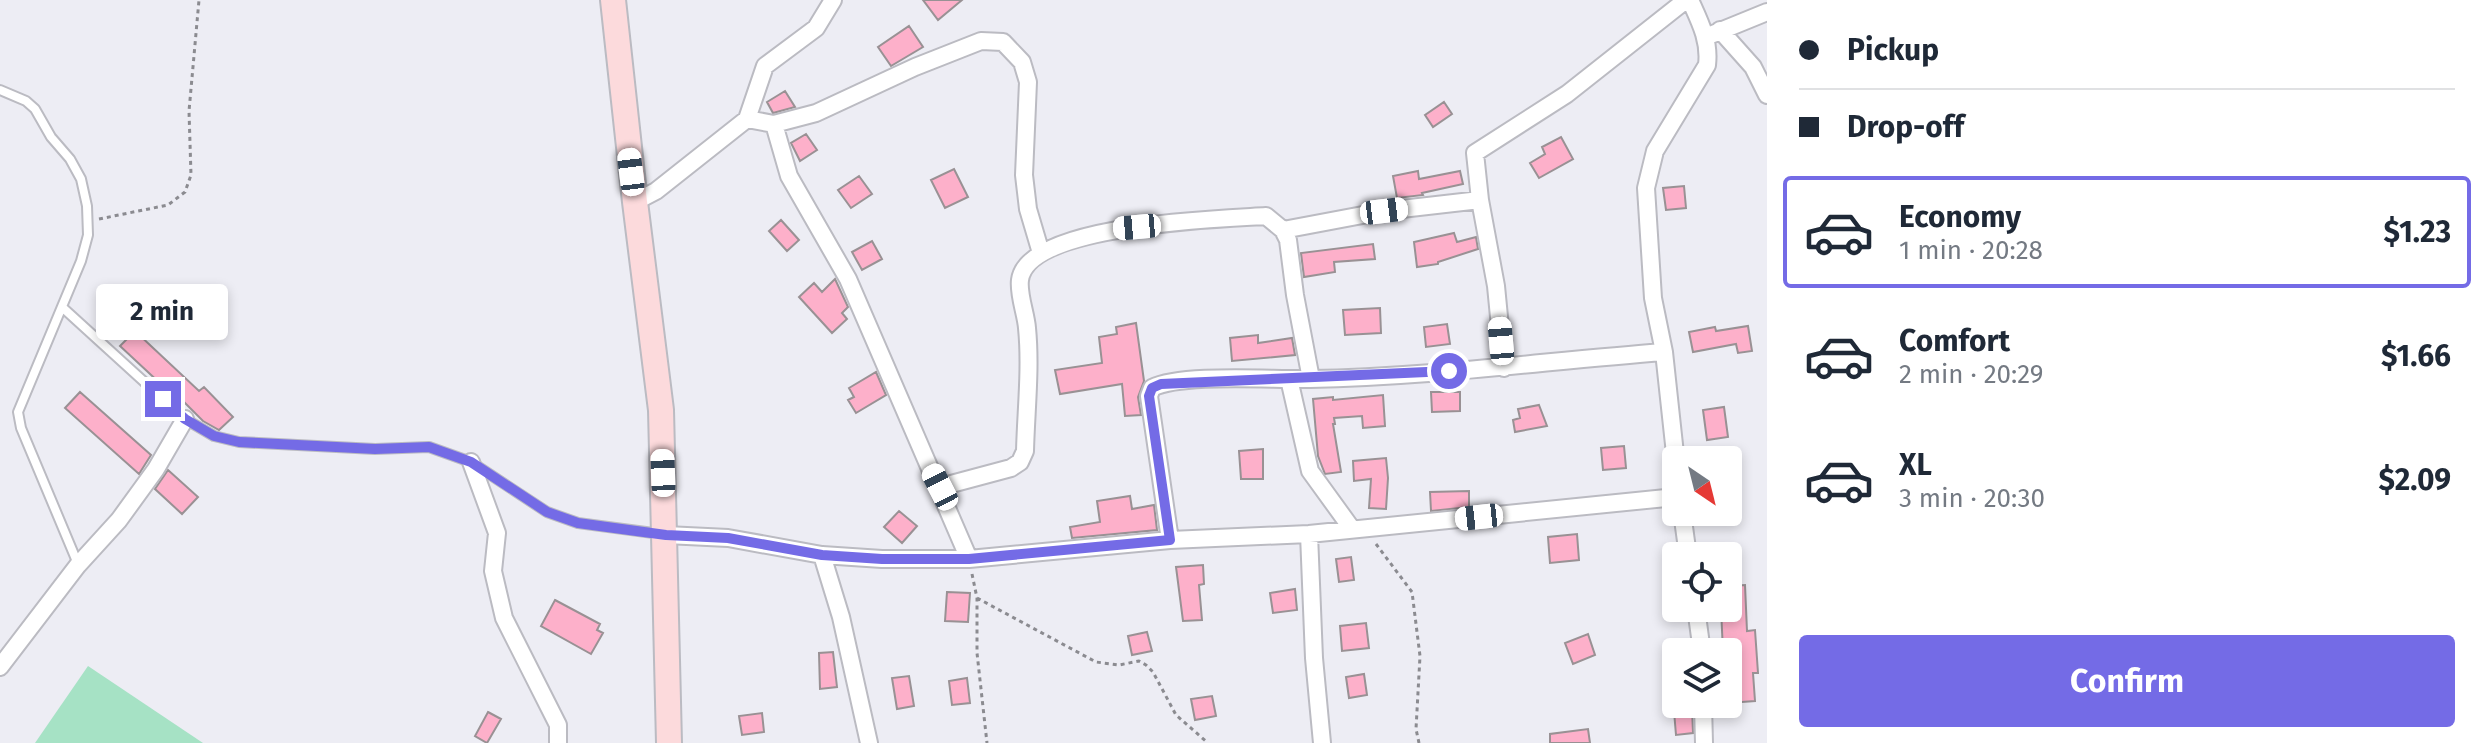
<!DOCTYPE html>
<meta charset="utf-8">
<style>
:root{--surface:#fff;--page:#f6f6f7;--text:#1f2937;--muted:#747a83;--line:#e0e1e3;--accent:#746be6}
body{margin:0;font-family:"Fira Sans",sans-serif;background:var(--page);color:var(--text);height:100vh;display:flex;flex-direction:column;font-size:30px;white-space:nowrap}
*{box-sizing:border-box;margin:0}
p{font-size:26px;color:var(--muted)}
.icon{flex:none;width:44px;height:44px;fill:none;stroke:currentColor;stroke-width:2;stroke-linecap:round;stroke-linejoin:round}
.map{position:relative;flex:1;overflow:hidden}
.side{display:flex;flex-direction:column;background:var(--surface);width:720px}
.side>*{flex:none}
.hud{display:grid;align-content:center;height:176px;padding:0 32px;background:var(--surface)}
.needle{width:52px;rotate:145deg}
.buttons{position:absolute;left:1662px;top:446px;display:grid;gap:16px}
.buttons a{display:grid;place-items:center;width:80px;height:80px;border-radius:8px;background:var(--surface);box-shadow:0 4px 12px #0003;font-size:40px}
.end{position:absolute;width:36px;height:36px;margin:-18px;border:10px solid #746be6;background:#fff;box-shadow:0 0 0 4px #fff}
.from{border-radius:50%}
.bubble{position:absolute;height:56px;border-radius:8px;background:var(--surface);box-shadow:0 4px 12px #0003;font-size:26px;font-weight:700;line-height:56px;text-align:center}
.car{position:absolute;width:24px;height:48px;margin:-24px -12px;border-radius:10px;box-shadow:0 0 6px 2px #0007;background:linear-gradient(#fff 24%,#345 0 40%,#fff 0 76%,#345 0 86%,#fff 0)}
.hud b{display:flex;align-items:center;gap:28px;height:76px;font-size:30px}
.hud b+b{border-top:2px solid var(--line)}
.hud i{width:20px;height:20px;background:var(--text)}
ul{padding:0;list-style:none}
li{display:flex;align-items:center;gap:24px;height:112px;margin:0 16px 12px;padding:0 16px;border:4px solid transparent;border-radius:8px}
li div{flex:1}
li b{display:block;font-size:30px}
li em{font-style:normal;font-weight:700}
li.selected{border-color:var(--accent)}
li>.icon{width:72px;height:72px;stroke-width:1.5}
.button{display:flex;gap:16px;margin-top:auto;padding:16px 32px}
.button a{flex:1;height:92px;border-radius:8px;background:var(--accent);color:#fff;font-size:32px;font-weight:700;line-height:92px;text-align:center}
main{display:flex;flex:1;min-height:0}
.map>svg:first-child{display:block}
.green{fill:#a6e2c5}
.building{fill:#fdb0ca;stroke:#999194;stroke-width:2}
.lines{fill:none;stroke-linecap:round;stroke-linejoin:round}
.service-casing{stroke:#bbbbc2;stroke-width:12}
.minor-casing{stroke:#bbbbc2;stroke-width:20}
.secondary-casing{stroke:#bbbbc2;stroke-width:28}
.path{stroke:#8b8b90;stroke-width:3;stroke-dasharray:4 4;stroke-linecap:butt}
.service{stroke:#fff;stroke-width:8}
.minor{stroke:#fff;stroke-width:16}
.secondary{stroke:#fcdadc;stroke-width:24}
.route{stroke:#746be6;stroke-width:10}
</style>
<main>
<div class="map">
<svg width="1767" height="743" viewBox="0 0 1767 743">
<rect width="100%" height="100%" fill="#ededf4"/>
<path class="green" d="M88,666L203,743H35Z"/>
<path class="building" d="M923,0H962L938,20Z
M909,26L923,47L891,66L878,47Z
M785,91L795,107L773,113L767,102Z
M1444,102L1452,114L1433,127L1425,115Z
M806,134L817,150L800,161L791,143Z
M1561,137L1573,159L1539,178L1530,163L1545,154L1542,147Z
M954,169L968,197L945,208L931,180Z
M1418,171L1419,179L1460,171L1463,184L1422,193L1423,195L1397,198L1393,176Z
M859,176L872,194L851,208L838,190Z
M1684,186L1686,208L1666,210L1663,188Z
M781,220L799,240L787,251L769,231Z
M1454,233L1457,242L1476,237L1478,249L1438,262V264L1417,267L1414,242Z
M872,241L882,259L862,270L852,252Z
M1373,244L1375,259L1334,262L1335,272L1304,277L1301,253Z
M835,279L848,307L842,313L847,319L832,333L799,297L814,283L822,292Z
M1380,308L1381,333L1345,335L1343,310Z
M1136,323L1144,381L1138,397L1141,415L1125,416L1122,384L1060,394L1055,370L1102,363L1099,337L1117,334L1116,327Z
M1447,324L1450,344L1426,347L1424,327Z
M1748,326L1752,351L1738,353L1736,344L1693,352L1689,332L1715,327L1716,331Z
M135,331L199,391L204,387L233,417L219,430L203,421L180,398L178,400L120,346Z
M1258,335V343L1292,338L1295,355L1232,361L1230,338Z
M876,372L886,395L856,413L848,400L854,397L849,388Z
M80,392L151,455L139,474L65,408Z
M1431,392H1460V411L1432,412Z
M1383,395L1385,426L1363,428L1362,416L1334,418L1335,424H1333L1341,472L1325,474L1318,456L1313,399L1333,397V400Z
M1539,405L1547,426L1515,432L1513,420L1520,418L1518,409Z
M1724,407L1728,437L1707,440L1703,410Z
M1624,446L1626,468L1603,470L1601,448Z
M1263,449V479H1241L1239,451Z
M1386,458L1388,478L1386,509L1369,508L1371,479L1354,481L1353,461Z
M168,470L198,497L182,514L155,489Z
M1469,491V507L1431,511L1430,492Z
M1130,496L1132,509L1154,505L1157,530L1072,538L1070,527L1100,522L1097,501Z
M899,511L917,526L902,543L884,527Z
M1577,534L1579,560L1550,563L1548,537Z
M1351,557L1354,580L1339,582L1336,559Z
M1203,565L1204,584L1199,585L1202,620L1183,621L1176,567Z
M1745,585L1747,631L1755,630L1758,673H1753L1755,701L1728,703V652H1723L1721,608H1728V586Z
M1295,589L1297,610L1273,613L1270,593Z
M947,592L970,593L968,622L945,621Z
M555,600L600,624L597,630L603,633L591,654L541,626Z
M1366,623L1369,648L1342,651L1340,626Z
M1147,632L1152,651L1132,655L1128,636Z
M1588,634L1595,655L1573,664L1565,643Z
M833,652L837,687L820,689L819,653Z
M1364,674L1367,695L1349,698L1346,677Z
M909,676L914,706L897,709L892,678Z
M967,678L970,703L952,705L949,681Z
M1212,696L1216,716L1195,720L1191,699Z
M1692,709L1693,733L1676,735L1674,711Z
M488,712L501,719L487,743L475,736Z
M762,713L764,732L742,735L739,716Z
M1588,729L1590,743H1550V734Z"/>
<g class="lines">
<g class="service-casing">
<path id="service" d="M0,90L26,101L35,109L51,137L70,159L81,179L87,206L88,235L81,261L18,412L21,428L78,564
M62,307L185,419L214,436L239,442L375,449L429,447L471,462L547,512L578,523L661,534"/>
</g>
<g class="minor-casing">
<path id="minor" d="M1720,30L1753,67L1767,95
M1713,34L1767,12
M747,119L765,66L816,28L833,0
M774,124L789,176L848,279L969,559
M635,202L656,191L747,119L774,124L816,113L915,67L981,41L1003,42L1022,62L1028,82L1024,175L1028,209L1041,253
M1283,230L1384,211L1480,200
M1504,368L1496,286L1480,200L1475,153L1567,94L1686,0
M1289,379L1310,471L1352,529
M471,462L497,533L493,571L504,618L558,725V743
M1676,463L1664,352L1653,298L1646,188L1655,151L1707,65C1710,41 1700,22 1690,0
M940,487L1011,468L1020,462L1025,451C1026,411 1031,368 1027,328C1026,314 1018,294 1020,280C1027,224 1220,219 1266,216L1283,230L1288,240L1295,295L1311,379
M1682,512L1688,556
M1309,534L1314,658L1322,743
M666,535L728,538L822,555L882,559H969L1170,540L1309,534L1676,497
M1170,540L1149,396L1152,388C1182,373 1272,380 1310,379C1429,377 1546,361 1664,352
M822,555L841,617L869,743
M1696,608L1702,652
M0,667L78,565L119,520L156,469L185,419
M1703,704L1704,743"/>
</g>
<g class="secondary-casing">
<path id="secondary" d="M613,0L635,202L661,410L669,743"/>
</g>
<path class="path" d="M99,219L168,205L185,192L191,175L189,111L199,0
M1376,544L1412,592L1420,656L1416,729L1419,743
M972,574L977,598V653L987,743
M977,598L1096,662L1119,665L1139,661L1146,665L1153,672L1176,715L1208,743"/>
<use href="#service" class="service"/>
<use href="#minor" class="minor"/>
<use href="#secondary" class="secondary"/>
</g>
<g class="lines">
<path class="route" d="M163,399L185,419L214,436L239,442L375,449L429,447L471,462L547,512L578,523L607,527L666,535L728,538L822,555L882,559H969L1170,540L1149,396L1152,388L1161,384L1449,371"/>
</g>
</svg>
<div class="buttons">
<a><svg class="needle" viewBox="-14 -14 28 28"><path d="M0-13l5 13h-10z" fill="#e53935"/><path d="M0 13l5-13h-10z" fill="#747a83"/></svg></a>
<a><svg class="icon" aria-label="locate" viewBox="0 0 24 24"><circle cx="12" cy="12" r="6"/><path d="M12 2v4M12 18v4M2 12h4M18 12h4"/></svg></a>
<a><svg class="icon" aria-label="layers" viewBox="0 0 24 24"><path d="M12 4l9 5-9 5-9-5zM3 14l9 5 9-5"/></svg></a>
</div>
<i class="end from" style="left:1449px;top:371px"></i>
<i class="end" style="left:163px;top:399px"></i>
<div class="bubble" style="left:96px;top:284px;width:132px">2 min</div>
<i class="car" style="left:631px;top:172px;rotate:353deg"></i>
<i class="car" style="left:1384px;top:211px;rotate:83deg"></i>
<i class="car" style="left:1137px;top:227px;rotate:265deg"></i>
<i class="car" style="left:1501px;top:341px;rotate:355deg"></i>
<i class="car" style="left:663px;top:473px;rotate:358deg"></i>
<i class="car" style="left:940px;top:487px;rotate:333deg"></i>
<i class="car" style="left:1479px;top:517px;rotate:264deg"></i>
</div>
<section class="side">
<div class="hud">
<b><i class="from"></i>Pickup</b>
<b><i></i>Drop-off</b>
</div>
<ul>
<li class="selected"><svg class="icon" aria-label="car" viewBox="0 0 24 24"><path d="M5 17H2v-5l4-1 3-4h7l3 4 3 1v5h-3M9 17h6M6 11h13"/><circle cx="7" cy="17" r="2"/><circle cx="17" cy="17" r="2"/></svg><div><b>Economy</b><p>1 min · 20:28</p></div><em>$1.23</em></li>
<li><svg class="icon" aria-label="car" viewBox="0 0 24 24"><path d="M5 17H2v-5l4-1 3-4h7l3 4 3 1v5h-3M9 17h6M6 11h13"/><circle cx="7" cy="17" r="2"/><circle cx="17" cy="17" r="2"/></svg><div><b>Comfort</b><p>2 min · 20:29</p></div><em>$1.66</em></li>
<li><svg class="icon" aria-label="car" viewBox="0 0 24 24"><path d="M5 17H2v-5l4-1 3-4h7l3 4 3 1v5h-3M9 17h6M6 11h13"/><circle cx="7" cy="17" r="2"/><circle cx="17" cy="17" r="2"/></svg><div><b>XL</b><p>3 min · 20:30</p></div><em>$2.09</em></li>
</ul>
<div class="button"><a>Confirm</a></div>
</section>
</main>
